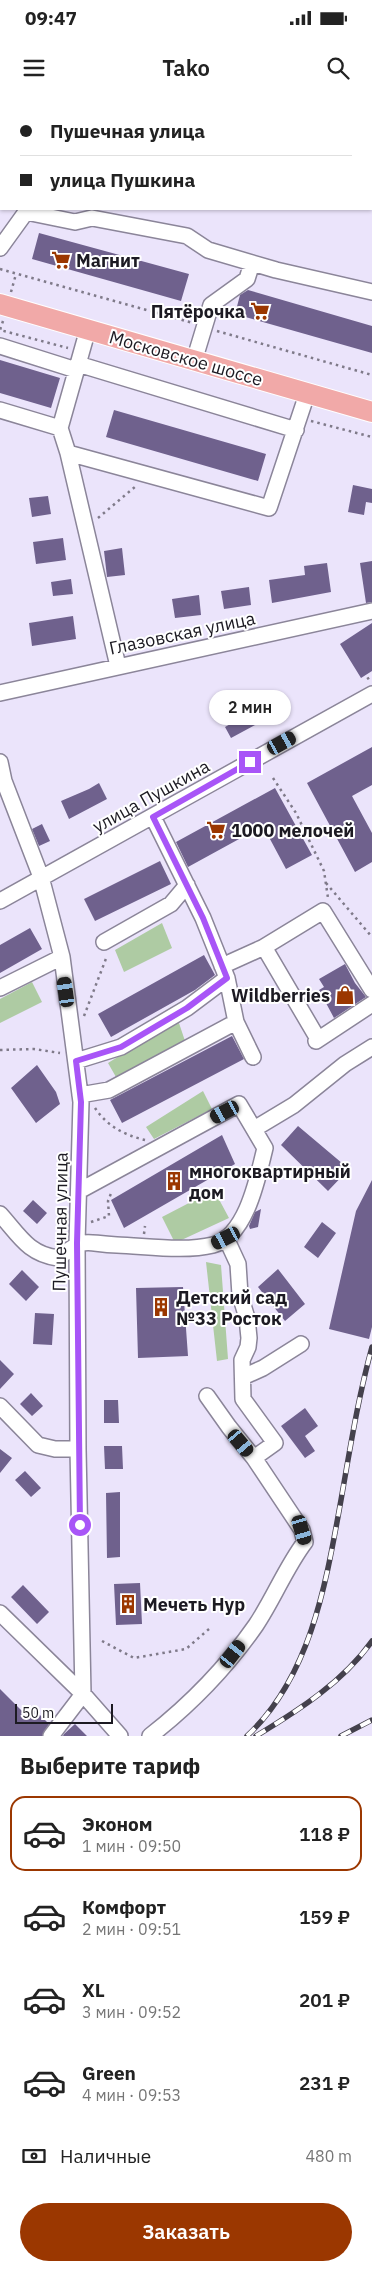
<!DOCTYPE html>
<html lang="ru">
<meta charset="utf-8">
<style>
:root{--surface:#fff;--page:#f2f2f2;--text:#222;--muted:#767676;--line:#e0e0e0;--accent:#9b3700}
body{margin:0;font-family:"IBM Plex Sans",sans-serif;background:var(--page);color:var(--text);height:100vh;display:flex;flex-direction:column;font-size:19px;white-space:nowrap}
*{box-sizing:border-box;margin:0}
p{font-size:16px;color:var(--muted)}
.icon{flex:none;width:28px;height:28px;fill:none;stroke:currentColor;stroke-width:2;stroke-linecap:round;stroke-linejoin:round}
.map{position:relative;height:1636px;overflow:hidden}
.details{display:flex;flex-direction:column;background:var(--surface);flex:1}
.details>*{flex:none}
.hud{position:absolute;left:0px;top:0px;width:372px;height:110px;box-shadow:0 1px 4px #0004;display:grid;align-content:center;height:110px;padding:0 20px;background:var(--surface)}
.scale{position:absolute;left:15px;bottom:12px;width:98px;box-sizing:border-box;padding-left:5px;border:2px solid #1c1a22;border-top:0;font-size:14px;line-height:18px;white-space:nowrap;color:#1c1a22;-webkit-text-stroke:4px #fff;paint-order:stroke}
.end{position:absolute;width:22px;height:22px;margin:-11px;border:6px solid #a855f7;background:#fff;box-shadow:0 0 0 2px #fff}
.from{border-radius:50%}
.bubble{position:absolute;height:35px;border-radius:18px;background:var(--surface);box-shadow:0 1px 4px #0004;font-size:16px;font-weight:600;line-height:35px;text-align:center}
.car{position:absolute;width:15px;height:30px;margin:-15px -8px;border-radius:6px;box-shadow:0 0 4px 1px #0007;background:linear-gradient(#222 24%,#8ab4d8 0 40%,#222 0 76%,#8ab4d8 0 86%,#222 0)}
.hud b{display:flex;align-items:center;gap:18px;height:48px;font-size:19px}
.hud b+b{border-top:1px solid var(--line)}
.hud i{width:12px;height:12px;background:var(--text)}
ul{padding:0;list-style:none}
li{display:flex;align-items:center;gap:15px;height:75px;margin:0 10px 8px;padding:0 10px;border:2px solid transparent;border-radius:15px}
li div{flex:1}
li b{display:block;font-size:19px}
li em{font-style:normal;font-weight:600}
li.on{border-color:var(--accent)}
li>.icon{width:45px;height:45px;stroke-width:1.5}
h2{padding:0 20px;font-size:22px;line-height:60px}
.pay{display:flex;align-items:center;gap:12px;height:55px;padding:0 20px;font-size:19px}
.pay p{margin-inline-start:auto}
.primary-button{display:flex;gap:10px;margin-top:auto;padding:10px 20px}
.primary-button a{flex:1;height:58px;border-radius:30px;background:var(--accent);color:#fff;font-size:20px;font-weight:600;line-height:58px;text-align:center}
.status{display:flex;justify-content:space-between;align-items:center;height:35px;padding:0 25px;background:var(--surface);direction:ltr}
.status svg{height:14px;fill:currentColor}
header{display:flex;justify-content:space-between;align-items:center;height:65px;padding:0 20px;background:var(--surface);font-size:22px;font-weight:600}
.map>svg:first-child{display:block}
.green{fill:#aecba3}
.building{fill:#6f618d}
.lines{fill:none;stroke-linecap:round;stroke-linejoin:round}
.minor-casing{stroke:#8b8599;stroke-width:18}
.major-casing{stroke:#fff;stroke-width:22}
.path{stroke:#7f7a89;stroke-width:2.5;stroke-dasharray:2.5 4;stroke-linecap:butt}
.minor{stroke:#fff;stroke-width:15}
.major{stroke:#f1a9a8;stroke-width:20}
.rail-casing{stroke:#44414c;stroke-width:5.5}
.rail{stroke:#fff;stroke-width:4;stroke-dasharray:11;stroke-linecap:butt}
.route{stroke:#a855f7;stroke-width:6}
.labels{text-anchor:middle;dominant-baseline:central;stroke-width:4;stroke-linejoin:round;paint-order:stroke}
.poi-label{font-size:18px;font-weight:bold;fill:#1c1a22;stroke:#fff;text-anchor:start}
.street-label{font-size:18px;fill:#1c1a22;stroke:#fff}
</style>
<div class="status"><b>09:47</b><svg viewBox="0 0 49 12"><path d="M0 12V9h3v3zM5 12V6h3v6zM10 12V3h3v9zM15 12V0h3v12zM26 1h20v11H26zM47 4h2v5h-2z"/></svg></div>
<header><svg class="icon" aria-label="menu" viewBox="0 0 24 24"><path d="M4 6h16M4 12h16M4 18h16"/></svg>Tako<svg class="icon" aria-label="search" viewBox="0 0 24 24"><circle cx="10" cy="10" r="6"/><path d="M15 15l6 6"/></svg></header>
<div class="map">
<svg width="372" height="1636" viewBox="0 0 372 1636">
<rect width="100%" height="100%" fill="#ebe4fb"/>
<path class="green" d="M162,823L172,848L124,872L115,850Z
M32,882L42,902L0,923V899Z
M178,920L185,941L116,977L108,963Z
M203,991L212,1009L154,1039L146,1027Z
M214,1090L229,1118L175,1143L162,1117Z
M206,1162L221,1165L228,1259L217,1261Z"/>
<path class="building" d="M39,133L189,174L181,201L32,159Z
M248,190L372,226V253L235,214L240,195Z
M0,260L60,278L51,308L0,293Z
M114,310L266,354L258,381L106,337Z
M353,385L372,389V403L366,402L364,415L348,412Z
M48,396L51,414L32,417L29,398Z
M63,438L66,460L36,464L33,442Z
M122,448L125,475L107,477L104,451Z
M372,461V502L366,503L360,463Z
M327,463L331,492L272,503L269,480L305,475L304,466Z
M71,479L73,494L53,496L51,482Z
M249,487L251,505L224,509L221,491Z
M199,495L201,515L175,518L172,499Z
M73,516L76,539L32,546L29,523Z
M372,523V571L361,578L340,544Z
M280,596L287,608L231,638L225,627Z
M372,647V685L352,696L372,733V762L355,772L307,683Z
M99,683L107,699L69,719L61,701L89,689Z
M275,688L312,755L286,769L263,726L188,767L176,742Z
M42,724L50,741L39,746L32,729Z
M160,761L171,784L95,821L84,799Z
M30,828L42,849L0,873V845Z
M204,855L215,875L195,890L111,937L98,914Z
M345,864L355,883L366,897L334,918L319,890L324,887L319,879Z
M232,936L244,959L122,1023L110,1000Z
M37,965L56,992L60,1004L36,1023L11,988Z
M298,1026L349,1069L328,1091L281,1045Z
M222,1035L235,1064L124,1128L111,1100Z
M372,1080V1227L369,1239L329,1229L356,1111Z
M33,1100L47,1113L37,1124L23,1111Z
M261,1109L258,1127L250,1129L249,1126L255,1112Z
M322,1122L336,1133L318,1158L304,1147Z
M278,1169L305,1204L285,1221L258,1187Z
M22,1170L39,1187L26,1201L9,1184Z
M183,1187L188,1256L138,1258L136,1188Z
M35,1213L54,1214L52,1245L33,1244Z
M0,1260L14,1274L0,1289Z
M31,1293L43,1306L32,1316L20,1304Z
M104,1300H118L119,1323H104Z
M305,1308L318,1326L305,1336L315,1351L305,1358L281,1326Z
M104,1346H122L123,1369H105Z
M0,1349L12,1358L0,1373Z
M25,1371L41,1388L31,1397L15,1380Z
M120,1392V1457L107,1458L106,1393Z
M140,1483L142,1524L116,1525L114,1484Z
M23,1485L49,1512L37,1524L11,1497Z
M0,1589L25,1614L32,1607L49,1624L42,1636H0Z
M75,1624L87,1636H63L64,1634Z"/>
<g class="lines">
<g class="minor-casing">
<path id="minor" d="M84,0L85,1
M23,1L24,0
M0,27L1,28
M371,66H372
M0,84L1,80
M0,148L26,112L75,122L92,118L187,136L208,150L276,170L372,192
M88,229L60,328L68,353L269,408L307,294
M0,246L76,270
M194,261L211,205L247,179L252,163
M78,264L296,330
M0,310L60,328
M68,353L118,566
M0,593L372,511
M0,662L4,681L41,777L62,857L81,1002L77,1143L78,1349L83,1594L51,1636
M153,717L203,818L227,878L236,922L253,957
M0,801L372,594
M104,842L171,804L187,785
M222,866L264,847
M0,888L62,857
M318,939L264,847L323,811L372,890
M316,941L372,904
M76,961L121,947L187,908L227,878
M80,995L109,990L236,922
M254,1029L294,1005L345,964L372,947
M0,1114C19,1135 28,1154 58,1158C88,1135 83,1144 117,1145C146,1146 185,1152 213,1145C247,1136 258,1076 265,1048L239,1004L79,1091
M243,1277L263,1268L301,1244
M207,1296L229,1327L254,1358
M0,1306L38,1345L55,1349H78
M0,1513L83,1594L120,1636
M150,1636C191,1604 226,1568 256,1525C274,1498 286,1467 305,1442L302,1430L254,1358L275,1343L243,1299L242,1260L248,1247L249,1238L247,1218L240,1195L238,1164L226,1138"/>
</g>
<g class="major-casing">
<path id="major" d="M0,204L372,312"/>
</g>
<path class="path" d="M0,169L193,223
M11,192L16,174
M3,221L0,230L68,248
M217,231L372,275
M311,321L372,337
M98,418L136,386
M367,579L372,576
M273,678L296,713L324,771L328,798
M326,783L372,837
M84,916L107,856
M0,950L34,949L60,953
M95,1008C107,1026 124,1035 145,1040
M91,1122L109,1116L108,1101L112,1091
M144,1134L145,1126
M102,1541L134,1558L186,1549L209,1529"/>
<use href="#minor" class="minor"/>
<use href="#major" class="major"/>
<g class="rail-casing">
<path id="rail" d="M247,1636C311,1576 326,1483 341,1400C350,1349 358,1298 372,1247
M256,1636C299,1610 343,1582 372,1541
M341,1636L372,1620"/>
</g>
<use href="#rail" class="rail"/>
</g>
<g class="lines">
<path class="route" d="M80,1425L77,1143L81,1002L76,961L121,947L187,908L227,878L203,818L153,717L250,662"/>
</g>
<defs>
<g id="supermarket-bare" transform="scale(1.5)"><path d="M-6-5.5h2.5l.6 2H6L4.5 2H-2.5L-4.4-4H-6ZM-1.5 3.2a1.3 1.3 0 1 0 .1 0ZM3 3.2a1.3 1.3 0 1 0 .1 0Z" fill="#9b3700" stroke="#fff" stroke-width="2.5" paint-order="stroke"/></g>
<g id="shop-bare" transform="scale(1.5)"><path d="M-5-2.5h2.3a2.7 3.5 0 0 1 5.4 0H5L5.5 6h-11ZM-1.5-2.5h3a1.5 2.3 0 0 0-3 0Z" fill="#9b3700" stroke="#fff" stroke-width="2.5" paint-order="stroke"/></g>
<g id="building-bare" transform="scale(1.5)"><path d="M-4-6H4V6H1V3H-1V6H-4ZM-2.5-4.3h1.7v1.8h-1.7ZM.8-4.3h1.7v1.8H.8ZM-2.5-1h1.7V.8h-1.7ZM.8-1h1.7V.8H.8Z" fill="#9b3700" stroke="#fff" stroke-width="2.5" paint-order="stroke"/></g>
</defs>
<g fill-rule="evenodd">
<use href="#supermarket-bare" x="61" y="160"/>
<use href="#supermarket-bare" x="260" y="211"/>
<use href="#supermarket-bare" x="216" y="730"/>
<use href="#shop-bare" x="345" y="895"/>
<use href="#building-bare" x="174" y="1081"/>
<use href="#building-bare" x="161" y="1207"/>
<use href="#building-bare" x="128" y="1504"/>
</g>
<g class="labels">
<g class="poi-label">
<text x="76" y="160">Магнит</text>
<text x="245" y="211" text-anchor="end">Пятёрочка</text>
<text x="231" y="730">1000 мелочей</text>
<text x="330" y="895" text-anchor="end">Wildberries</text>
<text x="189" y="1071">многоквартирный<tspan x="189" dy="21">дом</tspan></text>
<text x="176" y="1197">Детский сад<tspan x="176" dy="21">№33 Росток</tspan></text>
<text x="143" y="1504">Мечеть Нур</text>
</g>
<g class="street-label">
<text transform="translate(186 258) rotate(16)">Московское шоссе</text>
<text transform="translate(182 533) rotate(-12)">Глазовская улица</text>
<text transform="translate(151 696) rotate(-29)">улица Пушкина</text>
<text transform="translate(60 1122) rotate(-89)">Пушечная улица</text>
</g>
</g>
</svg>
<div class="scale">50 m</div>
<i class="end from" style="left:80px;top:1425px"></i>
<i class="end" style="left:250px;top:662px"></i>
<div class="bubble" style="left:209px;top:590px;width:82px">2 мин</div>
<i class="car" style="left:282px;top:643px;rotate:61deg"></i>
<i class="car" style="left:66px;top:892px;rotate:352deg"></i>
<i class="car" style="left:225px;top:1012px;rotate:242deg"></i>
<i class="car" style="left:226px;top:1138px;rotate:243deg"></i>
<i class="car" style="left:241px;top:1343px;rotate:140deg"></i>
<i class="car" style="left:302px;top:1430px;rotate:163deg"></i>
<i class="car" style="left:233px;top:1554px;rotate:38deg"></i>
<div class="hud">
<b><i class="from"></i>Пушечная улица</b>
<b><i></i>улица Пушкина</b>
</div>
</div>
<section class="details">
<h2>Выберите тариф</h2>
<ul>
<li class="on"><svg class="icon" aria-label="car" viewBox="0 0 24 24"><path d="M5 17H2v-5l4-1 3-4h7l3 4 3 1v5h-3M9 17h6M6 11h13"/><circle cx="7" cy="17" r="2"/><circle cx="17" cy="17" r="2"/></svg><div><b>Эконом</b><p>1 мин · 09:50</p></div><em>118 ₽</em></li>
<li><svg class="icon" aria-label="car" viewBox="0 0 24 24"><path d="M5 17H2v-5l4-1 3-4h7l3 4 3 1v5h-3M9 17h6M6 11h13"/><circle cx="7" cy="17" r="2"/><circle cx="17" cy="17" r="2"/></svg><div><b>Комфорт</b><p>2 мин · 09:51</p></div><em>159 ₽</em></li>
<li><svg class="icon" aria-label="car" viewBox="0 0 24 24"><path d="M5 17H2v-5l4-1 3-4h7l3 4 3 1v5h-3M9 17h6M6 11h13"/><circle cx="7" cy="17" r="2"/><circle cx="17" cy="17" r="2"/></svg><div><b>XL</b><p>3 мин · 09:52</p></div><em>201 ₽</em></li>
<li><svg class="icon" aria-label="car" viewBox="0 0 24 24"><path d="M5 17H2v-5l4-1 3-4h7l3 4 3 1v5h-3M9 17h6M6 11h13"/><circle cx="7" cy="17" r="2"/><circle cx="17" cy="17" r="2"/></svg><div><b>Green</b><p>4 мин · 09:53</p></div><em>231 ₽</em></li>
</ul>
<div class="pay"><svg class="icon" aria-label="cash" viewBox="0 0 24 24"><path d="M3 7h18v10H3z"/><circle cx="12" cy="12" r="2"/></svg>Наличные<p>480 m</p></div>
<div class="primary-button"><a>Заказать</a></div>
</section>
